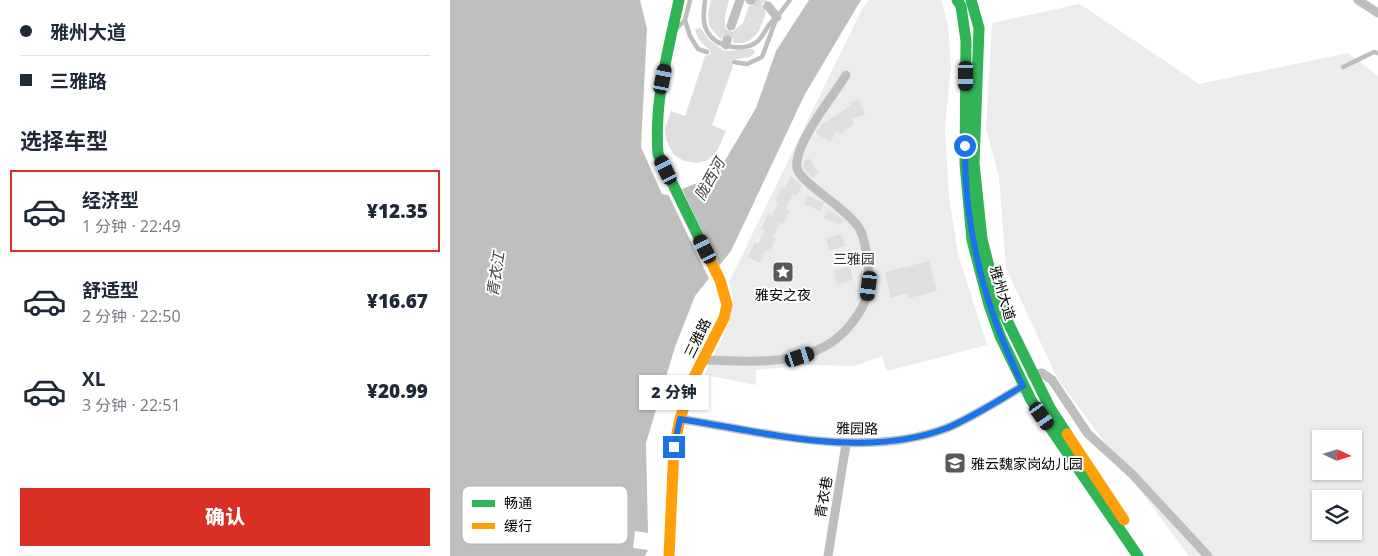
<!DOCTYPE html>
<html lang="zh">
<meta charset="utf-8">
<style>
:root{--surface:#fff;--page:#f6f6f7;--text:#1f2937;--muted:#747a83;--line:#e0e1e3;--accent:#d93025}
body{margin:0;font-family:"Open Sans","Noto Sans SC",sans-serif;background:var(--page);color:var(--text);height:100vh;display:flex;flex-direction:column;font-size:19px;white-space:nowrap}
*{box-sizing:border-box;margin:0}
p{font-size:16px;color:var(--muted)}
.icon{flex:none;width:28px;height:28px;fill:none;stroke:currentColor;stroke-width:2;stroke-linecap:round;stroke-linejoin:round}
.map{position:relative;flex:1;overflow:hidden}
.details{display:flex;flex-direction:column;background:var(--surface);width:450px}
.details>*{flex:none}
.guide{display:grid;align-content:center;height:110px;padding:0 20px;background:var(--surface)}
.needle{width:32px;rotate:94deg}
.controls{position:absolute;left:862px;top:430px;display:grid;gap:10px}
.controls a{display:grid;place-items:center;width:50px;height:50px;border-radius:0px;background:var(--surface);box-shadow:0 1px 4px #0004;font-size:25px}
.end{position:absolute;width:22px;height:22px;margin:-11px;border:6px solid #1a73e8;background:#fff;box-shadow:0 0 0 2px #fff}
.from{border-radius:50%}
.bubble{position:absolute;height:35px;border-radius:0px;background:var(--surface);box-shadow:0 1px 4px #0004;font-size:16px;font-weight:800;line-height:35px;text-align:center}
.car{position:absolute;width:15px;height:30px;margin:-15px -8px;border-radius:6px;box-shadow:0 0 4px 1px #0007;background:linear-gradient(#222 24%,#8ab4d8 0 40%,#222 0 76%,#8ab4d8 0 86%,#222 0)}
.guide b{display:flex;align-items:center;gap:18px;height:48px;font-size:19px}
.guide b+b{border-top:1px solid var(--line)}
.guide i{width:12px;height:12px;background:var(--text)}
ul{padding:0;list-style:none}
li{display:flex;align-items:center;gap:15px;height:82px;margin:0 10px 8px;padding:0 10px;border:2px solid transparent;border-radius:0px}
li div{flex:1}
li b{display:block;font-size:19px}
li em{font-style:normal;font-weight:800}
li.active{border-color:var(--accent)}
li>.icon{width:45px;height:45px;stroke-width:1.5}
h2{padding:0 20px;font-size:22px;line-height:60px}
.action{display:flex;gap:10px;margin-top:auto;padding:10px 20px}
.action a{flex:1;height:58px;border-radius:0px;background:var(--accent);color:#fff;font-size:20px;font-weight:800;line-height:58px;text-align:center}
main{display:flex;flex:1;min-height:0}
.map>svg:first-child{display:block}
.green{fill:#ececec;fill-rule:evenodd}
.water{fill:#bfbfbf}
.pier{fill:#fff}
.building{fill:#dfdfdf}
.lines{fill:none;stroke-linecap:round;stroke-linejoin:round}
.street-tunnel{stroke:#d9d9d9;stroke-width:9;stroke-dasharray:9 4.5;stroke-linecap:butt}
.lane{stroke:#bebebe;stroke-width:4.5}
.street{stroke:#bebebe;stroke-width:9}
.fast{stroke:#30b455;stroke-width:11}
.slow{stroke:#ff9f0a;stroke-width:11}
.route{stroke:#1a73e8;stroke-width:6}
.labels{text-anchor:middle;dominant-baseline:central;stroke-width:4;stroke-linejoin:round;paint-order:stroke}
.park-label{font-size:14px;fill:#333;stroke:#fff}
.street-label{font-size:14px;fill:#000;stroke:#fff}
.poi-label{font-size:14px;fill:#000;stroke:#fff}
.water-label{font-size:15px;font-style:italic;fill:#444;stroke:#fff}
.key{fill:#fff;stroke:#b2b2b2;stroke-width:1}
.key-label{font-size:14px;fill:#000}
</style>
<main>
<section class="details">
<div class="guide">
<b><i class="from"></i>雅州大道</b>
<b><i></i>三雅路</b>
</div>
<h2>选择车型</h2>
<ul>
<li class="active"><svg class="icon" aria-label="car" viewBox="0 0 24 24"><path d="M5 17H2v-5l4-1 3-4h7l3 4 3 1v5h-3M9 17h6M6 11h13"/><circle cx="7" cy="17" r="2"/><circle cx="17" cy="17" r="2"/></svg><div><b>经济型</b><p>1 分钟 · 22:49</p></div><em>¥12.35</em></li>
<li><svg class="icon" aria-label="car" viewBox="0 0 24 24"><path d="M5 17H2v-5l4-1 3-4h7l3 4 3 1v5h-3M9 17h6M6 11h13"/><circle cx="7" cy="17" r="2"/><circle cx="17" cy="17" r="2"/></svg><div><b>舒适型</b><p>2 分钟 · 22:50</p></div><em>¥16.67</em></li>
<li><svg class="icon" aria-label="car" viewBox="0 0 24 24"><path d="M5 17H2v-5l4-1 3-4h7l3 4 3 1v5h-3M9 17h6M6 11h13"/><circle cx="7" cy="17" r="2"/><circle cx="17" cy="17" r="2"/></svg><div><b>XL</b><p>3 分钟 · 22:51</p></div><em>¥20.99</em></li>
</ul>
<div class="action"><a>确认</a></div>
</section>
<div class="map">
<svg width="928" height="556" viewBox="0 0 928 556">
<rect width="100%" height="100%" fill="#fff"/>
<path class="green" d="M419,0H491L498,25L501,66L495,129L499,197L508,254L537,345L437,371L432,356L405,366L359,365L306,370V385L255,375C266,346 292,313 279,282L412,9Z
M630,4L749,84L898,53L928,76V556H739L607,378L556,268L549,177L536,129L542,23ZM871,439H904V471H871ZM871,499H904V531H871Z"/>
<path class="water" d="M0,0H190L197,29L191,147L212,194L217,195L262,177L270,169L306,108L326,51L359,0H411L355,94L281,251L245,296L225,347L196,443L198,533L185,531L183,548L198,550L195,556H0Z"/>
<path class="pier" d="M231,187L270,268L260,281L217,192Z"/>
<path class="building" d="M261,0H279L275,17V27L277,30L282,32L293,23L299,6L305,5L307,0H316L312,4L316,13L309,31L299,41L294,43H283V38L279,34H275L271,39L269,38L259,26L258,14Z
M251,28L258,39L274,51L303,49L305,53L300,57L281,60L283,66L262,125L276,131L267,151L258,160L247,163L234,161L224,155L216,140L215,128L221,111L235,116L255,56L261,54L260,50L251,42L247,36L245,29Z
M409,99L415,115L402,119L405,123L390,134L387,131L380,142L366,133L371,125L401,105L400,102Z
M359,158L369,173L362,178L353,167L354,162Z
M341,176L352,185L347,196L343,194L336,209L340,211L333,224L330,222L323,237L326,239L320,252L316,250L310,263L298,257L305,242L308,244L315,231L311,229L318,214L322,216L328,203L325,201L332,186L335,188Z
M358,196L374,203L370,211L354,204Z
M378,210L393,219L390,225L374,218Z
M392,234L395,246L379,250L376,238Z
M479,261L487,291L459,298L458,293L441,298L435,272Z
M400,266L403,280L387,284L384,270Z"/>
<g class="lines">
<path class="street-tunnel" d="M301,0L318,6
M277,40L281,26"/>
<path class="lane" d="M255,0C254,10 252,22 257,31C265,47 294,53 308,41C316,33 317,23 327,17
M235,20L240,36L248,49L257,52
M226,29L235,20L240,0
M284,62L297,64L312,57L327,17L340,0
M893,67L924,52L928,53"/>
<path class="street" d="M300,0H301
M908,0L928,13
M318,6L327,17
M281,26L290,0
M276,45L277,40
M253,360C304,361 366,369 401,324C411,312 417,301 419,287C420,273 416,239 409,228C397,208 350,183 347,168C343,145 384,95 396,75
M582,375L592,373L602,380L638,434L682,474L758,556
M230,419C315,432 413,460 497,428C523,417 549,400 573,386
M378,556L396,444"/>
<path class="fast" d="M229,0C218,51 204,101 208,154L260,260
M507,0L511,6L516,41L515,164L522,240L539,305L550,336L581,400L688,556
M521,0L529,28L524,163L532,239L548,302L600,408L617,434"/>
<path class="slow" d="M617,434L674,520
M219,556L224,447L230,419L243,379L274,318L277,305L270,280L260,260"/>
</g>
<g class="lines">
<path class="route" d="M224,447L230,419C315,432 413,460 497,428C523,417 549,400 573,386C536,311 514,230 515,146"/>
</g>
<defs>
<g id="sight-square" transform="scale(1.125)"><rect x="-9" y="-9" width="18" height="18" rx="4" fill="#595959" stroke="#fff"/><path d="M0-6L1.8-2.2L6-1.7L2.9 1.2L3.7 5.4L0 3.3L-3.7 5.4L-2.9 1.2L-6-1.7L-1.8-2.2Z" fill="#fff"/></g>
<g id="school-square" transform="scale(1.125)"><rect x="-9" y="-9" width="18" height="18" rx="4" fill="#595959" stroke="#fff"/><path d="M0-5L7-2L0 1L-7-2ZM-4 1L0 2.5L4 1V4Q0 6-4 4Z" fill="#fff"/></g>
</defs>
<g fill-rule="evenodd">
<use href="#sight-square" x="333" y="272"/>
<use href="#school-square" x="505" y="463"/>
</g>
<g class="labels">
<g class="park-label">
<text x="404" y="258">三雅园</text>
</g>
<g class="street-label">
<text transform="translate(553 293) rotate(73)">雅州大道</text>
<text transform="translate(247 338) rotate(-64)">三雅路</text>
<text transform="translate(407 428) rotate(1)">雅园路</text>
<text transform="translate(373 497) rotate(-80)">青衣巷</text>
</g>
<g class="poi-label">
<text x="333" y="294">雅安之夜</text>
<text x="521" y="463" text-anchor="start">雅云魏家岗幼儿园</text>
</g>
<g class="water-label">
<text transform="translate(259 179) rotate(-61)">陇西河</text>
<text transform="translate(45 274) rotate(-81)">青衣江</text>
</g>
</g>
<rect x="12" y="486" width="166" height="58" rx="8" class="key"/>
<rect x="22" y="500" width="23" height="7" fill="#30b455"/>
<rect x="22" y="523" width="23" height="6" fill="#ff9f0a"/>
<g class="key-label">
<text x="54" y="508">畅通</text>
<text x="54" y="531">缓行</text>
</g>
</svg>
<div class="controls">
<a><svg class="needle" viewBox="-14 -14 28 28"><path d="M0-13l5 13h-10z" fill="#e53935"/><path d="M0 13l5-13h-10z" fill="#747a83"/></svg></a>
<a><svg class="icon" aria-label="layers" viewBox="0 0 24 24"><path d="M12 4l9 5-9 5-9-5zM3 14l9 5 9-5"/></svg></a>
</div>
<i class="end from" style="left:515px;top:146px"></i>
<i class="end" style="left:224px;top:447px"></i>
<div class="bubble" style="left:189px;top:375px;width:70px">2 分钟</div>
<i class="car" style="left:516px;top:76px;rotate:180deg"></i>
<i class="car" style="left:213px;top:79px;rotate:11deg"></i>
<i class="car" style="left:216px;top:170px;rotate:334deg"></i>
<i class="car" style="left:255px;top:249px;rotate:333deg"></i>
<i class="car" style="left:419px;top:286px;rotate:187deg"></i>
<i class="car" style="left:350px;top:357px;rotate:72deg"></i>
<i class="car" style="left:592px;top:416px;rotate:145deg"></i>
</div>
</main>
